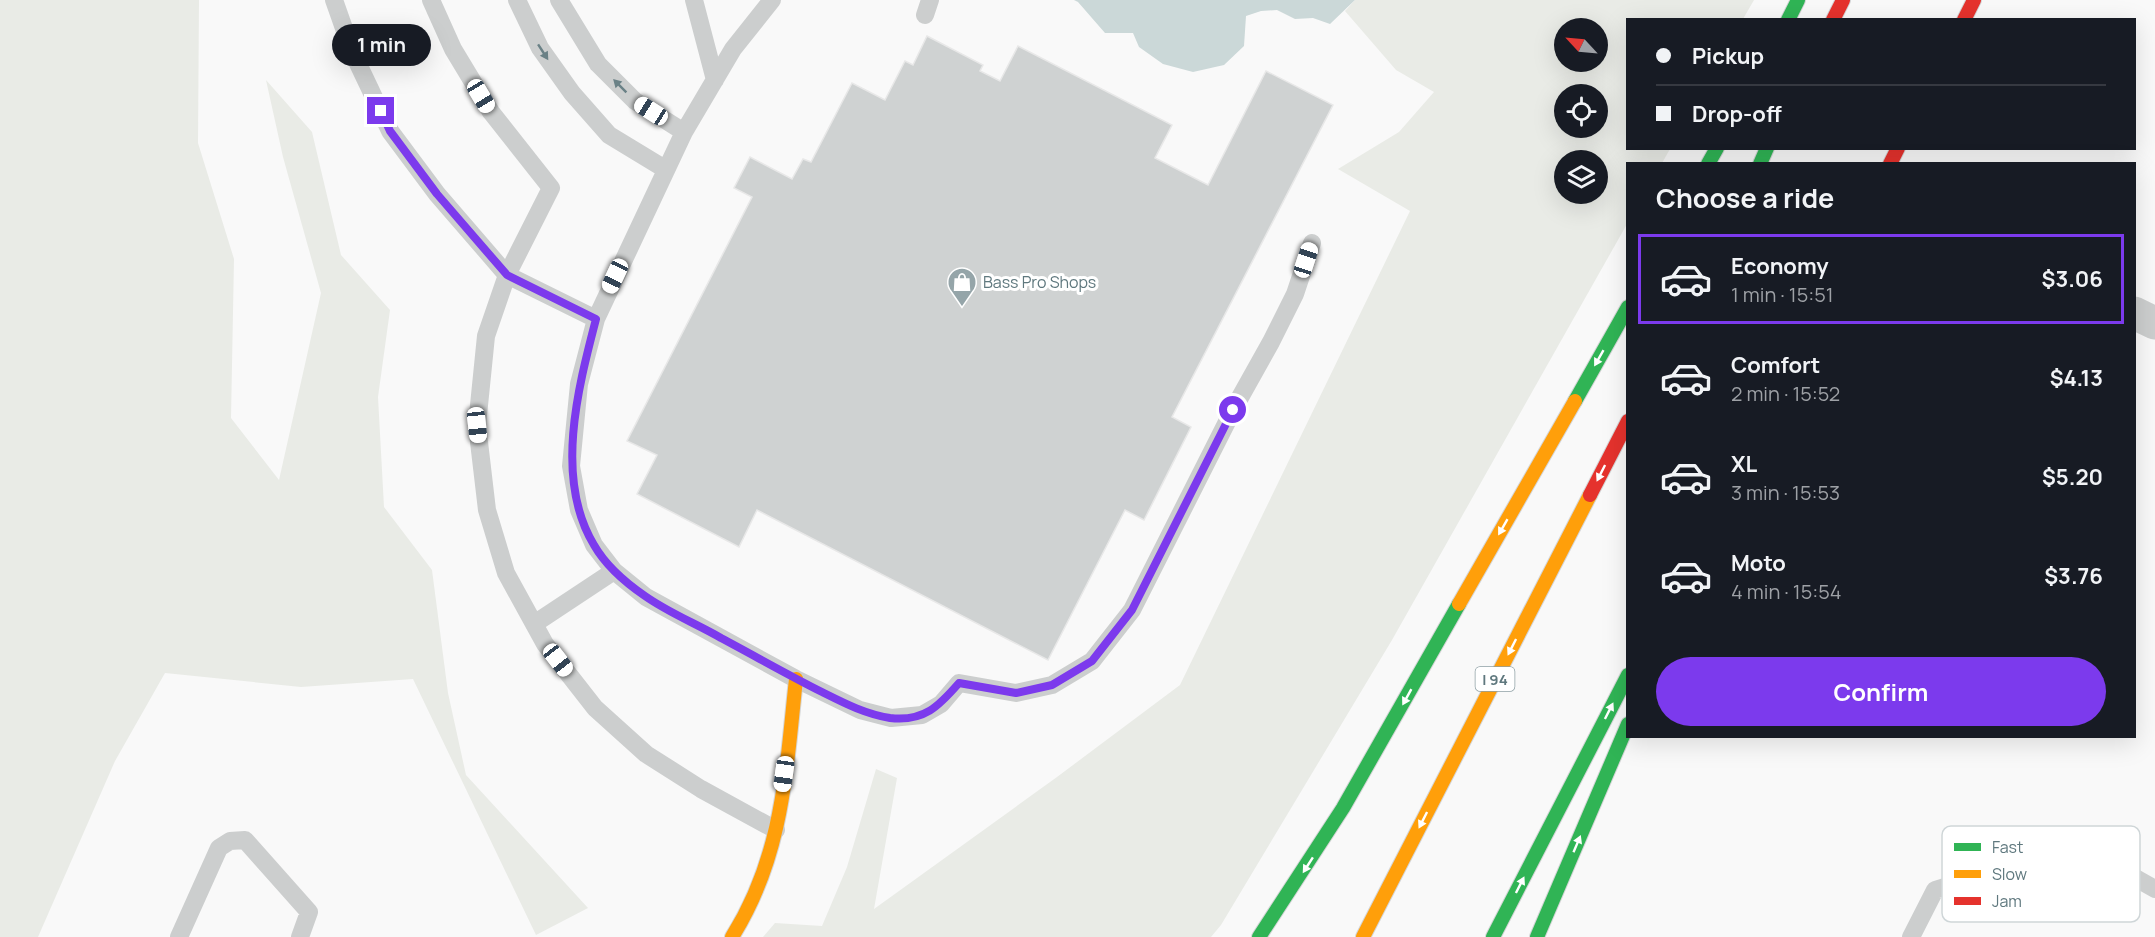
<!DOCTYPE html>
<meta charset="utf-8">
<style>
:root{--surface:#171b24;--page:#242831;--text:#f1f3f6;--muted:#9ea1a6;--line:#363941;--accent:#7c3aed}
body{margin:0;font-family:Manrope,sans-serif;background:var(--page);color:var(--text);height:100vh;display:flex;flex-direction:column;font-size:22px;white-space:nowrap}
*{box-sizing:border-box;margin:0}
p{font-size:20px;color:var(--muted)}
.icon{flex:none;width:33px;height:33px;fill:none;stroke:currentColor;stroke-width:2;stroke-linecap:round;stroke-linejoin:round}
.map{position:relative;flex:1;overflow:hidden}
.details{position:absolute;left:1626px;top:162px;width:510px;height:576px;display:flex;flex-direction:column;background:var(--surface);border-radius:0px;box-shadow:0 6px 24px #0002}
.details>*{flex:none}
.guide{position:absolute;left:1626px;top:18px;width:510px;height:132px;border-radius:0px;box-shadow:0 6px 24px #0002;display:grid;align-content:center;height:132px;padding:0 30px;background:var(--surface)}
.needle{width:39px;rotate:296deg}
.buttons{position:absolute;left:1554px;top:18px;display:grid;gap:12px}
.buttons a{display:grid;place-items:center;width:54px;height:54px;border-radius:50%;background:var(--surface);box-shadow:0 6px 24px #0002;font-size:30px}
.end{position:absolute;width:27px;height:27px;margin:-14px;border:8px solid #7c3aed;background:#fff;box-shadow:0 0 0 3px #fff}
.from{border-radius:50%}
.bubble{position:absolute;height:42px;border-radius:21px;background:var(--surface);box-shadow:0 6px 24px #0002;font-size:20px;font-weight:700;line-height:42px;text-align:center}
.car{position:absolute;width:18px;height:36px;margin:-18px -9px;border-radius:8px;box-shadow:0 0 4px 2px #0007;background:linear-gradient(#fff 24%,#345 0 40%,#fff 0 76%,#345 0 86%,#fff 0)}
.guide b{display:flex;align-items:center;gap:21px;height:57px;font-size:22px}
.guide b+b{border-top:2px solid var(--line)}
.guide i{width:15px;height:15px;background:var(--text)}
ul{padding:0;list-style:none}
li{display:flex;align-items:center;gap:18px;height:90px;margin:0 12px 9px;padding:0 18px;border:3px solid transparent;border-radius:0px}
li div{flex:1}
li b{display:block;font-size:22px}
li em{font-style:normal;font-weight:700}
li.selected{border-color:var(--accent)}
li>.icon{width:54px;height:54px;stroke-width:1.5}
h2{padding:0 30px;font-size:27px;line-height:72px}
.button{display:flex;gap:12px;margin-top:auto;padding:12px 30px}
.button a{flex:1;height:69px;border-radius:36px;background:var(--accent);color:#fff;font-size:24px;font-weight:700;line-height:69px;text-align:center}
.map>svg:first-child{display:block}
.green{fill:#e9ebe6;fill-rule:evenodd}
.water{fill:#cbd8d8}
.building{fill:#cfd2d2;stroke:#e8e8e8;stroke-width:1.5}
.lines{fill:none;stroke-linecap:round;stroke-linejoin:round}
.fast-casing{stroke:#d5d6d7;stroke-width:16}
.slow-casing{stroke:#d5d6d7;stroke-width:16}
.jam-casing{stroke:#d5d6d7;stroke-width:16}
.lane{stroke:#cccece;stroke-width:18}
.street{stroke:#cccece;stroke-width:33}
.fast{stroke:#30b455;stroke-width:14}
.slow{stroke:#ff9f0a;stroke-width:14}
.jam{stroke:#e5322d;stroke-width:14}
.oneway{fill:#6a8186}
.oneway2{fill:#fff}
.route{stroke:#7c3aed;stroke-width:8}
.labels{text-anchor:middle;dominant-baseline:central;stroke-width:6;stroke-linejoin:round;paint-order:stroke}
.shield{fill:#fff;stroke:#8fa0a5;stroke-width:1.5}
.shield-label{font-size:15px;font-weight:bold;fill:#5f787e}
.poi-label{font-size:16px;fill:#5f787e;stroke:#fff;text-anchor:start}
.key{fill:#fff;stroke:#cfd6d8;stroke-width:1.5}
.key-label{font-size:16px;fill:#5f787e}
</style>
<div class="map">
<svg width="2155" height="937" viewBox="0 0 2155 937">
<rect width="100%" height="100%" fill="#f9f9f9"/>
<path class="green" d="M0,0H199L198,143L234,259L231,418L279,480L321,293L283,157L266,80L312,132L341,255L390,310L378,397L384,507L432,570L448,693L466,775L588,908L536,935L413,679L301,687L165,673L115,761L38,937H0Z
M1355,0H1754L1743,19L1628,20V148L1670,149L1662,163L1628,164L1627,224L1392,640L1221,925L1211,937H763L775,923L822,926L847,867L876,769L897,778L874,909L1057,777L1180,685L1410,211L1338,169L1399,132L1434,92L1396,70L1345,11ZM1564,28H1598V62H1564ZM1564,94H1598V128H1564ZM1564,160H1598V194H1564Z"/>
<path class="water" d="M1074,0H1355L1330,24L1313,18L1295,19L1277,10L1261,11L1246,16L1244,46L1224,65L1193,72L1163,64L1139,47L1133,33H1105L1078,2Z"/>
<path class="building" d="M927,36L983,65L980,71L1000,81L1018,46L1172,125L1155,158L1208,185L1266,71L1333,105L1172,417L1191,427L1144,520L1125,510L1048,660L757,510L739,547L637,494L657,455L627,441L752,197L734,188L750,157L792,179L803,159L811,162L852,83L885,100L905,61L913,65Z"/>
<g class="lines">
<g class="fast-casing">
<path id="fast" d="M1788,20L1798,0
M1708,164L1717,148
M1760,164L1767,148
M1575,401L1628,307
M1259,937L1343,808L1459,604
M1493,937L1628,675
M1537,937L1628,724"/>
</g>
<g class="slow-casing">
<path id="slow" d="M1459,604L1575,401
M732,937C783,856 786,771 796,679
M1363,937L1590,495"/>
</g>
<g class="jam-casing">
<path id="jam" d="M1833,20L1843,0
M1964,20L1974,0
M1890,164L1898,148
M1590,495L1628,421"/>
</g>
<path class="lane" d="M334,0L352,51L390,131L437,194L507,275L596,319
M431,0L453,49L491,112L551,188L507,275L486,336L477,425L487,510L506,573L545,644L595,708L646,754L701,789L776,830
M517,0L540,48L572,93L609,135L665,169
M559,0L598,64L635,101L684,132
M694,0L715,80
M772,0L733,49L684,132L596,319L579,384L571,466L579,510L594,545L614,571L646,597L796,679L860,710L891,718L922,715L941,704L959,683L1016,693L1052,685L1092,661L1132,610L1233,410L1271,342L1295,294L1312,243
M925,15L930,0
M534,624L614,571
M179,937L219,848L230,841L245,840L309,912L300,937
M1911,937L1935,890L2024,862L2116,867L2155,889"/>
<path class="street" d="M2134,313L2155,323"/>
<use href="#fast" class="fast"/>
<use href="#slow" class="slow"/>
<use href="#jam" class="jam"/>
</g>
<defs><path id="oneway-solid" d="M-6-.8H1V-3.2L6.5 0L1 3.2V.8H-6Z" transform="scale(1.5)"/></defs>
<g class="oneway">
<use href="#oneway-solid" transform="translate(543 52) rotate(57)"/>
<use href="#oneway-solid" transform="translate(620 86) rotate(-135)"/>
</g>
<g class="oneway2">
<use href="#oneway-solid" transform="translate(1599 358) rotate(120)"/>
<use href="#oneway-solid" transform="translate(1601 473) rotate(117)"/>
<use href="#oneway-solid" transform="translate(1503 527) rotate(120)"/>
<use href="#oneway-solid" transform="translate(1512 647) rotate(117)"/>
<use href="#oneway-solid" transform="translate(1407 697) rotate(119)"/>
<use href="#oneway-solid" transform="translate(1609 711) rotate(-63)"/>
<use href="#oneway-solid" transform="translate(1423 820) rotate(117)"/>
<use href="#oneway-solid" transform="translate(1577 844) rotate(-67)"/>
<use href="#oneway-solid" transform="translate(1308 865) rotate(123)"/>
<use href="#oneway-solid" transform="translate(1520 885) rotate(-63)"/>
</g>
<g class="lines">
<path class="route" d="M381,111L390,131L437,194L507,275L596,319C578,388 554,479 594,545C606,566 626,583 645,596C669,613 697,624 721,638C755,656 788,675 822,692C844,703 865,714 890,718C924,722 939,706 959,683L1016,693L1052,685L1092,661L1132,610L1233,410"/>
</g>
<defs>
<g id="shop-pin" transform="scale(1.5)"><path d="M0 17L-7.5 6A9.5 9.5 0 1 1 7.5 6Z" fill="#95a5a9" stroke="#fff"/><path d="M-5-2.5h2.3a2.7 3.5 0 0 1 5.4 0H5L5.5 6h-11ZM-1.5-2.5h3a1.5 2.3 0 0 0-3 0Z" fill="#fff"/></g>
</defs>
<g fill-rule="evenodd">
<use href="#shop-pin" x="962" y="282"/>
</g>
<g class="labels">
<rect class="shield" x="1475.5" y="667" width="39" height="24" rx="4.5"/>
<g class="shield-label">
<text x="1495" y="679">I 94</text>
</g>
<g class="poi-label">
<text x="983" y="282">Bass Pro Shops</text>
</g>
</g>
<rect x="1942" y="826" width="198" height="96" rx="9" class="key"/>
<rect x="1954" y="843" width="27" height="8" fill="#30b455"/>
<rect x="1954" y="870" width="27" height="8" fill="#ff9f0a"/>
<rect x="1954" y="897" width="27" height="8" fill="#e5322d"/>
<g class="key-label">
<text x="1992" y="853">Fast</text>
<text x="1992" y="880">Slow</text>
<text x="1992" y="907">Jam</text>
</g>
</svg>
<div class="buttons">
<a><svg class="needle" viewBox="-14 -14 28 28"><path d="M0-13l5 13h-10z" fill="#e53935"/><path d="M0 13l5-13h-10z" fill="#9ea1a6"/></svg></a>
<a><svg class="icon" aria-label="locate" viewBox="0 0 24 24"><circle cx="12" cy="12" r="6"/><path d="M12 2v4M12 18v4M2 12h4M18 12h4"/></svg></a>
<a><svg class="icon" aria-label="layers" viewBox="0 0 24 24"><path d="M12 4l9 5-9 5-9-5zM3 14l9 5 9-5"/></svg></a>
</div>
<i class="end from" style="left:1233px;top:410px"></i>
<i class="end" style="left:381px;top:111px"></i>
<div class="bubble" style="left:332px;top:24px;width:99px">1 min</div>
<i class="car" style="left:481px;top:96px;rotate:149deg"></i>
<i class="car" style="left:651px;top:111px;rotate:302deg"></i>
<i class="car" style="left:1306px;top:260px;rotate:18deg"></i>
<i class="car" style="left:615px;top:276px;rotate:205deg"></i>
<i class="car" style="left:477px;top:425px;rotate:174deg"></i>
<i class="car" style="left:558px;top:660px;rotate:142deg"></i>
<i class="car" style="left:784px;top:774px;rotate:188deg"></i>
<div class="guide">
<b><i class="from"></i>Pickup</b>
<b><i></i>Drop-off</b>
</div>
<section class="details">
<h2>Choose a ride</h2>
<ul>
<li class="selected"><svg class="icon" aria-label="car" viewBox="0 0 24 24"><path d="M5 17H2v-5l4-1 3-4h7l3 4 3 1v5h-3M9 17h6M6 11h13"/><circle cx="7" cy="17" r="2"/><circle cx="17" cy="17" r="2"/></svg><div><b>Economy</b><p>1 min · 15:51</p></div><em>$3.06</em></li>
<li><svg class="icon" aria-label="car" viewBox="0 0 24 24"><path d="M5 17H2v-5l4-1 3-4h7l3 4 3 1v5h-3M9 17h6M6 11h13"/><circle cx="7" cy="17" r="2"/><circle cx="17" cy="17" r="2"/></svg><div><b>Comfort</b><p>2 min · 15:52</p></div><em>$4.13</em></li>
<li><svg class="icon" aria-label="car" viewBox="0 0 24 24"><path d="M5 17H2v-5l4-1 3-4h7l3 4 3 1v5h-3M9 17h6M6 11h13"/><circle cx="7" cy="17" r="2"/><circle cx="17" cy="17" r="2"/></svg><div><b>XL</b><p>3 min · 15:53</p></div><em>$5.20</em></li>
<li><svg class="icon" aria-label="car" viewBox="0 0 24 24"><path d="M5 17H2v-5l4-1 3-4h7l3 4 3 1v5h-3M9 17h6M6 11h13"/><circle cx="7" cy="17" r="2"/><circle cx="17" cy="17" r="2"/></svg><div><b>Moto</b><p>4 min · 15:54</p></div><em>$3.76</em></li>
</ul>
<div class="button"><a>Confirm</a></div>
</section>
</div>
